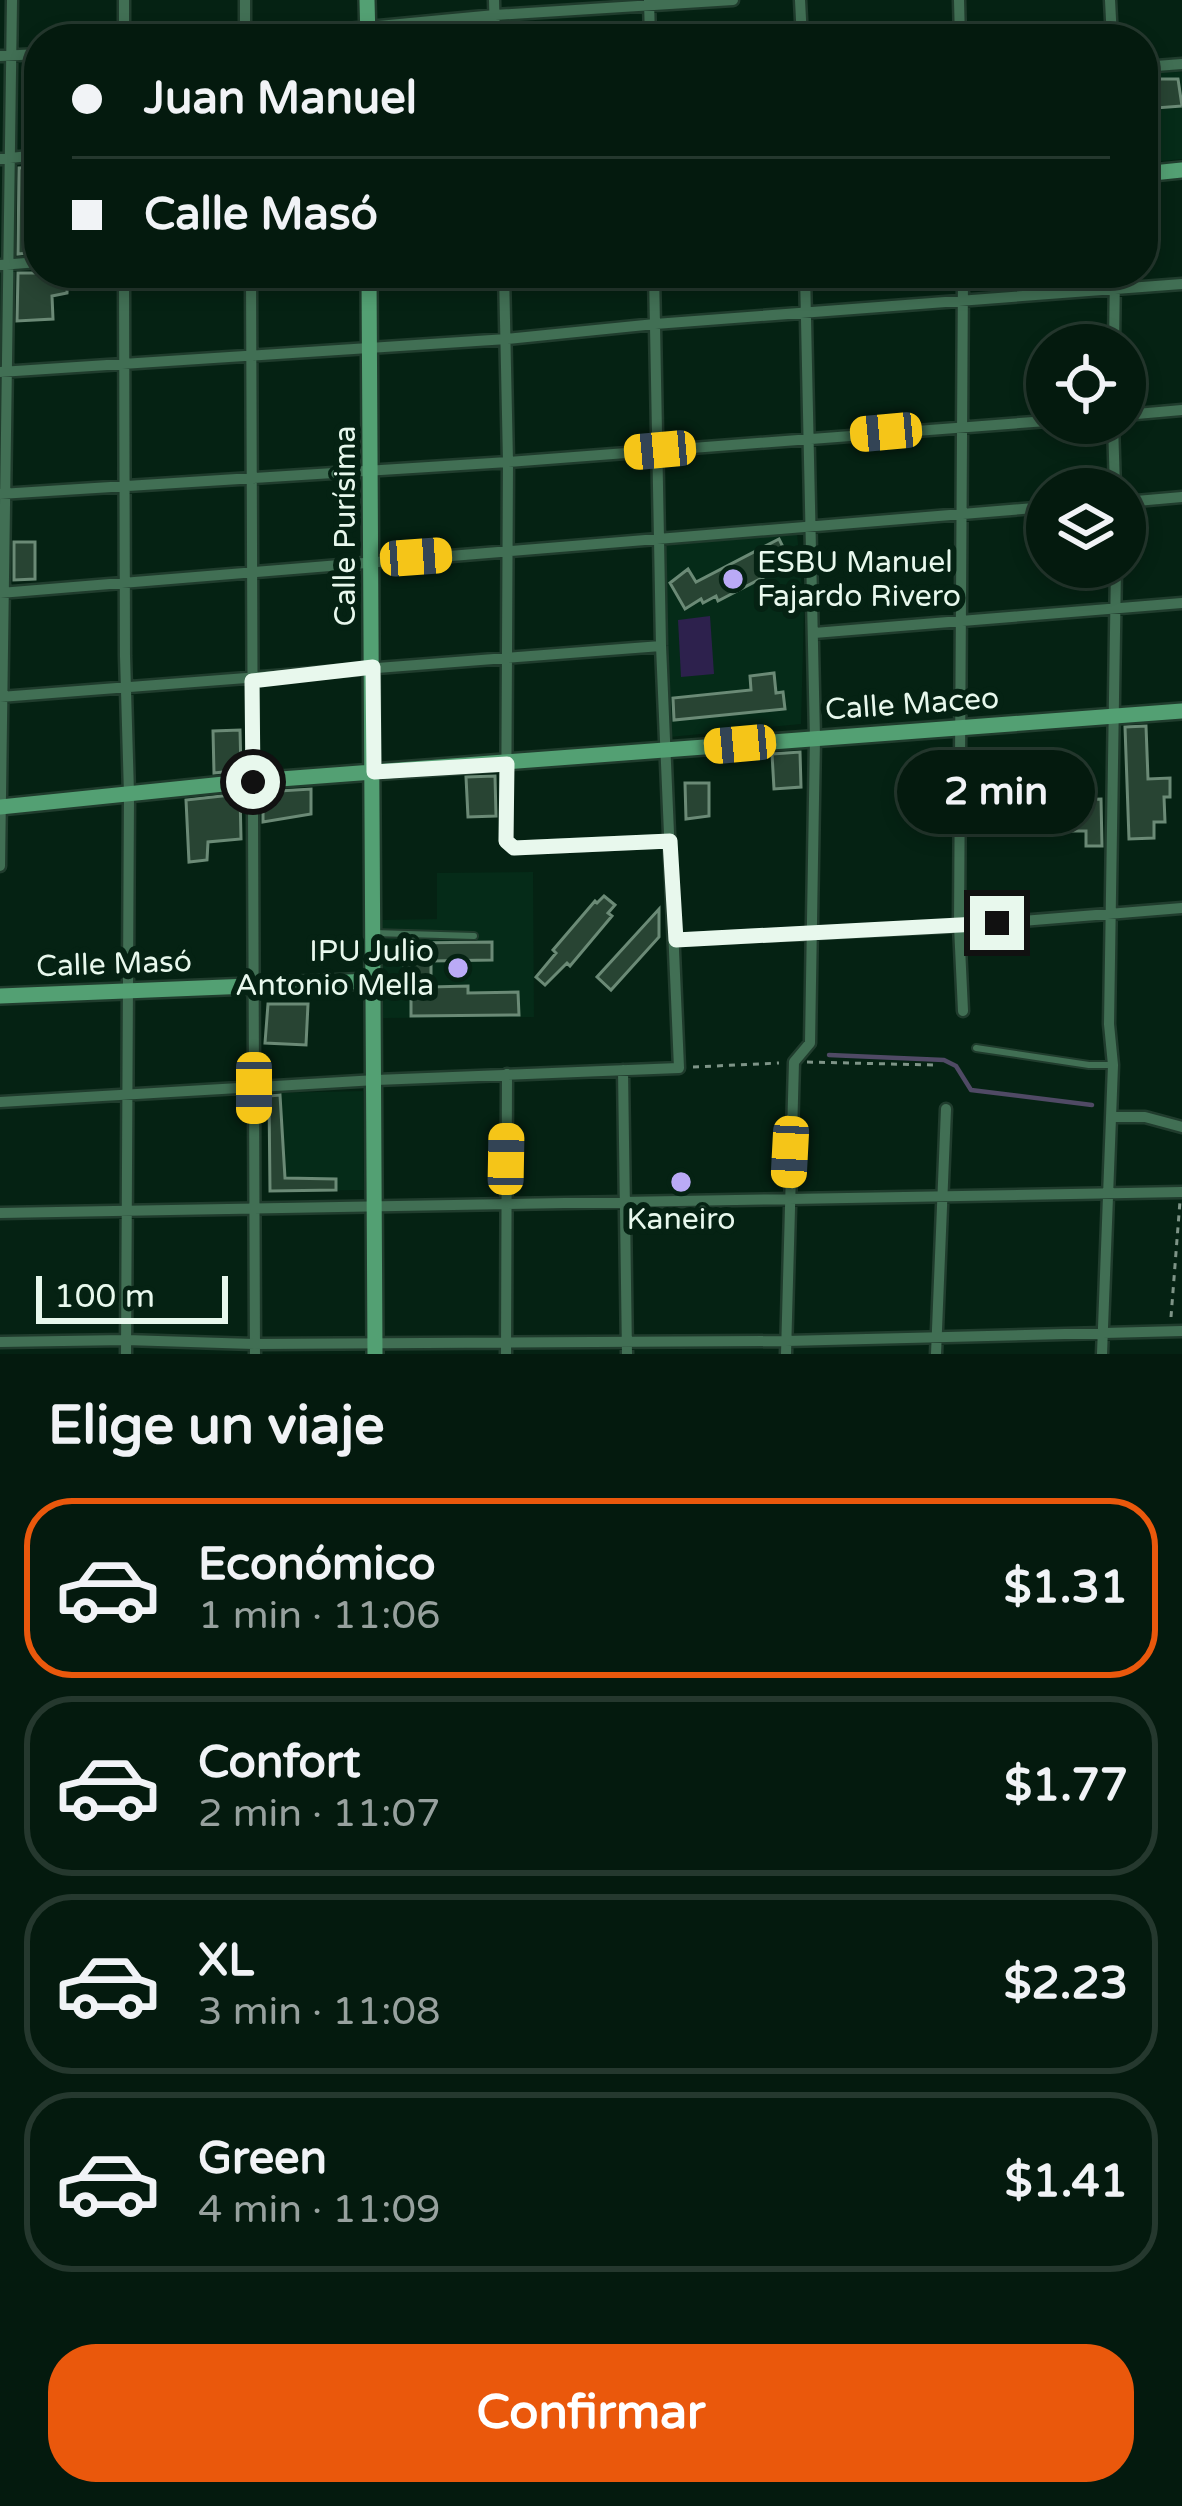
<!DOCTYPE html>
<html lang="es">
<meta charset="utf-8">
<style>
:root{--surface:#041a0e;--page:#0d2317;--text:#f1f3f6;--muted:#97a19e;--line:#25382e;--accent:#ea580c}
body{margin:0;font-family:"Varela Round",sans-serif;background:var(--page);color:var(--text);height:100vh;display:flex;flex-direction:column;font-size:45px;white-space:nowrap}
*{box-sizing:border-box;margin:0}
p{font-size:39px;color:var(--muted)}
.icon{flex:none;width:66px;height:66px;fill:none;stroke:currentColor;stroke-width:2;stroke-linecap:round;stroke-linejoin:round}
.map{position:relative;height:1354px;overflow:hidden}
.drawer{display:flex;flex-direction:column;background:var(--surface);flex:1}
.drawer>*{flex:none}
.guide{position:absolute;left:24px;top:24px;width:1134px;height:264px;border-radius:48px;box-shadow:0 6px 18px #0003,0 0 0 3px var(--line);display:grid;align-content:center;height:264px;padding:0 48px;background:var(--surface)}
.controls{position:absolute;left:1026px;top:324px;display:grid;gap:24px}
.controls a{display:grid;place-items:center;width:120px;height:120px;border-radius:50%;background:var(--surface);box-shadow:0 6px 18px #0003,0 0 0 3px var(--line);font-size:60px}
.scale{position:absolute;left:36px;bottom:30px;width:192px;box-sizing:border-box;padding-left:12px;border:6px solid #e8f8ed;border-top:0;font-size:33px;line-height:42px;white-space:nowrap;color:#e8f8ed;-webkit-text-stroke:9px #052213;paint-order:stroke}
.end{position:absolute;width:54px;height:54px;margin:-27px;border:15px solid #e8f8ed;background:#111;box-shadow:0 0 0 6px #111}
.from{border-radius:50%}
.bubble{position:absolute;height:84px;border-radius:42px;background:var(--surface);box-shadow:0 6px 18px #0003,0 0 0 3px var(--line);font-size:39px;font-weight:700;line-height:84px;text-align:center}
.car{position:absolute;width:36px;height:72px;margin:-36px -18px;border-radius:15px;box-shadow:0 0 9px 3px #0007;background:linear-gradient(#f5c518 24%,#345 0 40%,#f5c518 0 76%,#345 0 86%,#f5c518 0)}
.guide b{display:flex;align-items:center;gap:42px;height:114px;font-size:45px}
.guide b+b{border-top:3px solid var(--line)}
.guide i{width:30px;height:30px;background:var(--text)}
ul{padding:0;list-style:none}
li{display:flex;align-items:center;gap:36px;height:180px;margin:0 24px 18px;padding:0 24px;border:6px solid var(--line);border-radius:48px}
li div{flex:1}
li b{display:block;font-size:45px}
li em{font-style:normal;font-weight:700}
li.on{border-color:var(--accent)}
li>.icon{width:108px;height:108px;stroke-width:1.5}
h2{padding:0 48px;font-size:54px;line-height:144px}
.cta{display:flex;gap:24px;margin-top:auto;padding:24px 48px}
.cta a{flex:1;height:138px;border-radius:48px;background:var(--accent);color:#fff;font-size:48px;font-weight:700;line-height:138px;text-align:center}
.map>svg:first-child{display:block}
.built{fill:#052b18}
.green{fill:#2d214d}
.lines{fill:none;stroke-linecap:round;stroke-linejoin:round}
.stream{stroke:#504a65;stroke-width:4.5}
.building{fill:#284433;stroke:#6b8a76;stroke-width:3}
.lane-casing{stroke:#203c2d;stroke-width:10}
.street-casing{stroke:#203c2d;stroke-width:15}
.secondary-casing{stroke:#203c2d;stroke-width:20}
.path{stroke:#7e9487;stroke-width:3;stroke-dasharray:6 6;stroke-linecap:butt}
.lane{stroke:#416f54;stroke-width:6}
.street{stroke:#416f54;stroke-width:10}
.secondary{stroke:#53a073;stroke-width:15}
.route{stroke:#e8f8ed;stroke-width:15}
.poi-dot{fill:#baaaf6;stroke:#052213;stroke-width:4.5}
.labels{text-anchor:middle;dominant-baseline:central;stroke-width:12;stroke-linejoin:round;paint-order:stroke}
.street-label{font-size:30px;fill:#e8f8ed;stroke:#052213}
.poi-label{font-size:30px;fill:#e8f8ed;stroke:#052213;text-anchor:start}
</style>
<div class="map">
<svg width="1182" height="1354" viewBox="0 0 1182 1354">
<rect width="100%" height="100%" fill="#052213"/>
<path class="built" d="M1182,72V159L1143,163V73Z
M797,533L804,612L801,724L670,737L664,546Z
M533,872L534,1017L382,1018V920L437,919V873Z
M363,1091L364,1190L270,1191L269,1093Z"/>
<path class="green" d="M710,616L714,674L681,677L678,620Z"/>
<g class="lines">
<path class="stream" d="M829,1055L944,1060L956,1066L971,1090L1092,1105"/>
</g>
<path class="building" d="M1154,79H1178L1182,106L1143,109V80Z
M39,167V252L18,254L19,168Z
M18,273H68L67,293L52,296L53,319L17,321Z
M779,539L791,563L718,601L716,596L703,603L701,599L685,609L670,583L688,569L696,582Z
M14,542H35V579L14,580Z
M774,673L776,693L783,692L785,709L674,720L673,698L751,690L750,676Z
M1146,726L1148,779L1170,778V797H1164L1165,822H1154V838L1129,839L1125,727Z
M240,730L241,770L214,773L213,731Z
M800,752L801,787L774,789L772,754Z
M495,776L496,816L468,817L466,777Z
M685,783H709V816L686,819Z
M311,789V814L263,822V792Z
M240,794L241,839L208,842L207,860L189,862L186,800Z
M1101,799L1102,846H1086V831H1072L1069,800Z
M604,896L615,905L608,913L612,916L570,966L567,963L545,985L536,977L556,953L553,950L595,901L597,903Z
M659,909V937L611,990L597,977Z
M492,942V960L431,961V987L468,986V993L518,992L519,1015L411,1016V995H404V964H411V943Z
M268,1004H308L306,1045L265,1043Z
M280,1095L285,1178L336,1179V1190L270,1191L269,1096Z"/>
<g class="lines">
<g class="lane-casing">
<path id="lane" d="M374,933L474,936
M976,1048L1089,1065H1113"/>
</g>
<g class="street-casing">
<path id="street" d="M124,0V39
M245,0V39
M494,0L495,39
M649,0L650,39
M800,0L802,39
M959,0L960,39
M1110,0L1112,39
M241,39L495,15L733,0
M0,56L39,54
M1143,67L1182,64
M0,159L39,155
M0,265L39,262
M124,273L125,656L129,794L126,1354
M251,273L255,1354
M504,273L508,462L506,841L514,848L670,841
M1114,345L1115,273
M0,372L507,339L655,324L1182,284
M1125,415L1182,410
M1113,423L1115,489
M0,494L508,462L1047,421
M1125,502L1182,497
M0,593L1047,507
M814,633L1182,603
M0,697C221,682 441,661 661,646
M0,866L12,0
M675,940L959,926L1182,908
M963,1011L959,926L963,273
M623,1070L627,1354
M0,1102L376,1080L679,1068L661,646L654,273
M1112,1117H1145L1182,1127
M0,1213L1182,1192
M0,1342L126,1340L254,1344L786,1341L1182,1331
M506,1354L507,1074
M786,1354L794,1062L810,1043L815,738L805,273
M936,1354L946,1109
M1102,1354L1113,1065L1109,1024L1116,567"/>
</g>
<g class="secondary-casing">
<path id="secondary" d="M367,0L368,39
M1143,174L1182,170
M369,273L375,1354
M0,807L253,781L1182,711
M0,996L373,981"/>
</g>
<path class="path" d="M807,1062L934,1065
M693,1067L779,1063
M1171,1317L1180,1201"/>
<use href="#lane" class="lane"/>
<use href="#street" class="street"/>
<use href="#secondary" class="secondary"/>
</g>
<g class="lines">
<path class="route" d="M253,782L252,681L373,667L374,772L507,764L506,841L514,848L670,841L676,940L997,923"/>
</g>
<g class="poi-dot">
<circle cx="733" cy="579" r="12"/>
<circle cx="458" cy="968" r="12"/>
<circle cx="681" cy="1182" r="12"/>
</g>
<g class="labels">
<g class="street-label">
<text transform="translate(345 526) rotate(-90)">Calle Purísima</text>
<text transform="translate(912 704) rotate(-4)">Calle Maceo</text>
<text transform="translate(114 964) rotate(-2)">Calle Masó</text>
</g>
<g class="poi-label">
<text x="757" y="562">ESBU Manuel<tspan x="757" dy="34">Fajardo Rivero</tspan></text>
<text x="434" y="951" text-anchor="end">IPU Julio<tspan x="434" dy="34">Antonio Mella</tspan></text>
<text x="681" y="1219" text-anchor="middle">Kaneiro</text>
</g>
</g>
</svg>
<div class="controls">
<a><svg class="icon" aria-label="locate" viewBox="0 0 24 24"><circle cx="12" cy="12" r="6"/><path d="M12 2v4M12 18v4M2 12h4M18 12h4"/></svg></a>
<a><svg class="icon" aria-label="layers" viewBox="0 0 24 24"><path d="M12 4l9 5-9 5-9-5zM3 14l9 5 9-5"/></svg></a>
</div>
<div class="scale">100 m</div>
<i class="end from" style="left:253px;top:782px"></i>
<i class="end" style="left:997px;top:923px"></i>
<div class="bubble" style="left:897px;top:750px;width:198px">2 min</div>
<i class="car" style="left:886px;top:432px;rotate:265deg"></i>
<i class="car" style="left:660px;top:450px;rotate:265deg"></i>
<i class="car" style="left:416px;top:557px;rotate:86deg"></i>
<i class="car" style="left:740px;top:744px;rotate:265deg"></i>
<i class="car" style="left:254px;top:1088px;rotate:180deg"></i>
<i class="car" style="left:790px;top:1152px;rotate:183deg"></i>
<i class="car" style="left:506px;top:1159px;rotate:1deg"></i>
<div class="guide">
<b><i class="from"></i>Juan Manuel</b>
<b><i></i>Calle Masó</b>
</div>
</div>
<section class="drawer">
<h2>Elige un viaje</h2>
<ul>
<li class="on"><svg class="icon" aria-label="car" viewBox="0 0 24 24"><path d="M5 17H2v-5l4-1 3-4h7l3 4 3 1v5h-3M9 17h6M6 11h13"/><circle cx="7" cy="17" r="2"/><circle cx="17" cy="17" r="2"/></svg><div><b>Económico</b><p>1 min · 11:06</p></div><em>$1.31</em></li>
<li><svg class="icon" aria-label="car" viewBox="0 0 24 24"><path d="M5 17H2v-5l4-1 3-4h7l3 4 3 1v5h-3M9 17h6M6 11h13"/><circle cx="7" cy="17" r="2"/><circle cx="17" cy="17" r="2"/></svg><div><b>Confort</b><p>2 min · 11:07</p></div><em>$1.77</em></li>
<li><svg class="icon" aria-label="car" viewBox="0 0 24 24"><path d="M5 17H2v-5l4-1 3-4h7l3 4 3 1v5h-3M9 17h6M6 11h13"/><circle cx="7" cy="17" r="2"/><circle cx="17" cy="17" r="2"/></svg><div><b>XL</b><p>3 min · 11:08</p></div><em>$2.23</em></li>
<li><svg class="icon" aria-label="car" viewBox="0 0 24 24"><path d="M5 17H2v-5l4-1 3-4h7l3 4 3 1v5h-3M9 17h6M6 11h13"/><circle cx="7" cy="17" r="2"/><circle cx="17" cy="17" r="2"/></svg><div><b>Green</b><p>4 min · 11:09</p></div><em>$1.41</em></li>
</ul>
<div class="cta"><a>Confirmar</a></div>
</section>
